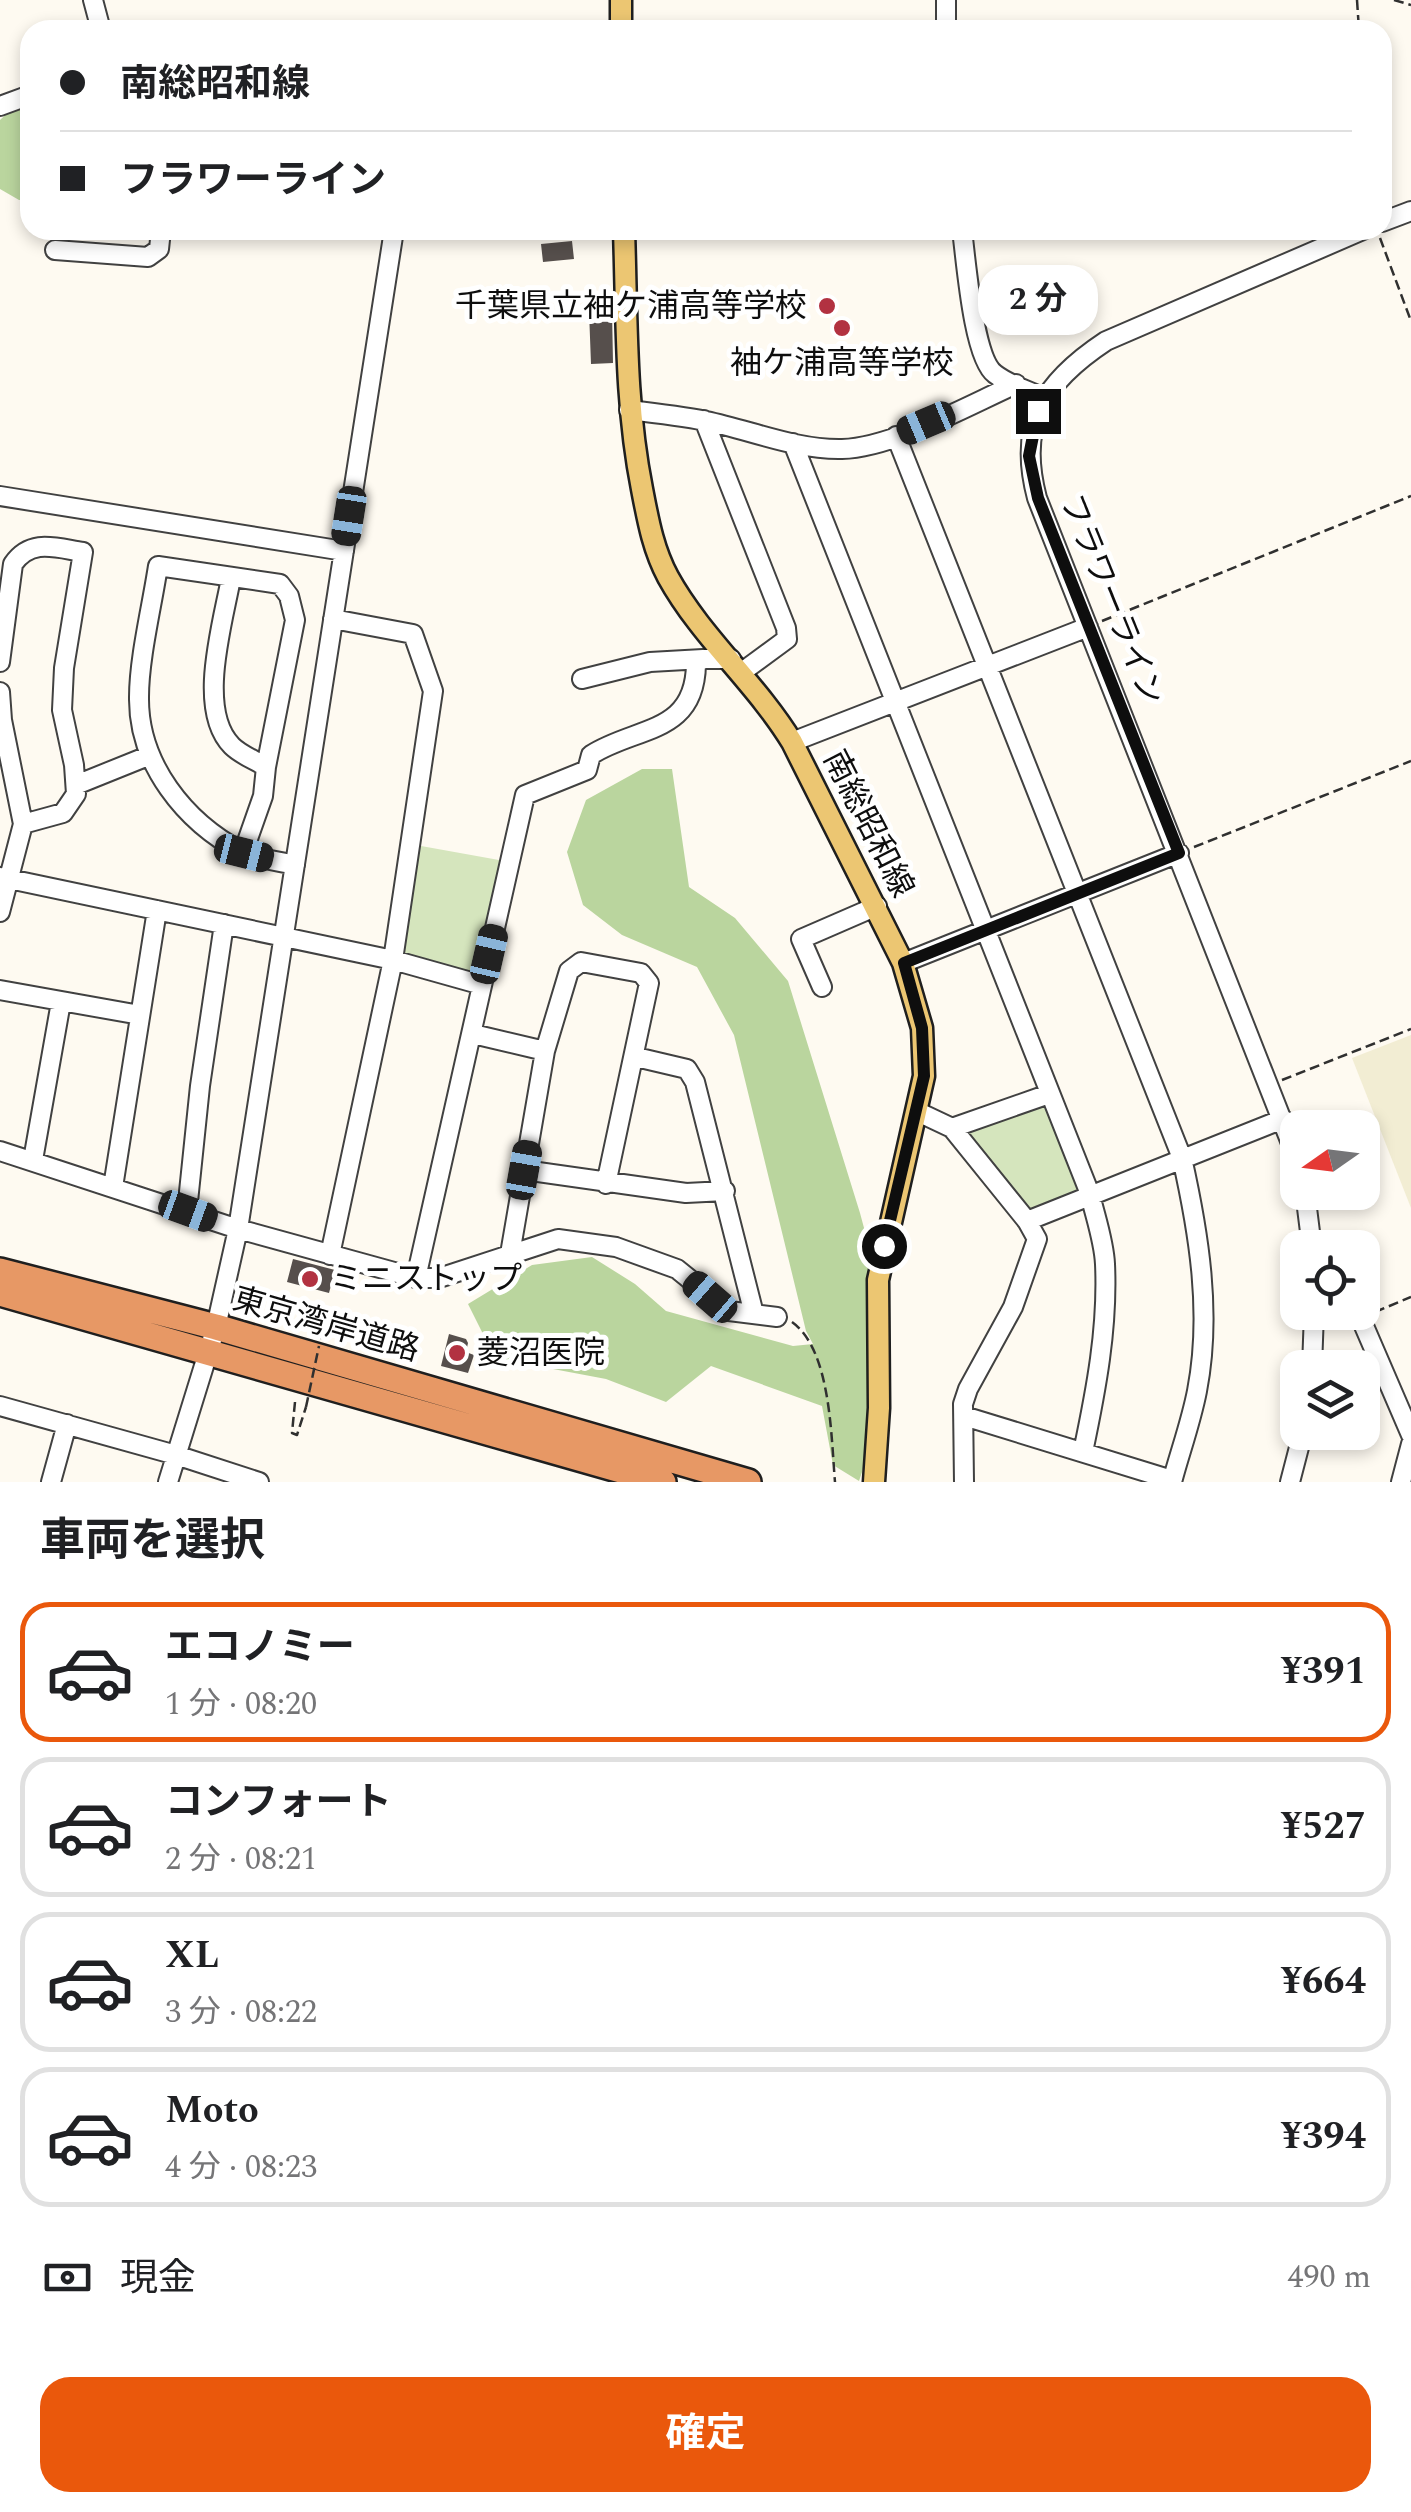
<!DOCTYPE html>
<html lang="ja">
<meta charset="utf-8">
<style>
:root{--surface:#fff;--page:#f2f2f2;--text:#202124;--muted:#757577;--line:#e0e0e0;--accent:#ea580c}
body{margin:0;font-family:Spectral,"Noto Sans JP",serif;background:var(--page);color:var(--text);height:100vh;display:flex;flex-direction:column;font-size:38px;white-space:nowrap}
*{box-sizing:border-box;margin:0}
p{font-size:32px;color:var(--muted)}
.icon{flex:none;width:55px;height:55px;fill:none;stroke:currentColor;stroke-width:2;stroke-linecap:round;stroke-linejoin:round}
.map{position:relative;height:1482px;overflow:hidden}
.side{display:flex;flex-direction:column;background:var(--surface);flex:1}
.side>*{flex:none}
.guide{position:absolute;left:20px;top:20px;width:1372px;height:220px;border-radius:30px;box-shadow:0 5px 15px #0003;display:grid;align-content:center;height:220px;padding:0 40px;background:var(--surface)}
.needle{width:65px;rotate:256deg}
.controls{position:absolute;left:1280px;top:1110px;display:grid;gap:20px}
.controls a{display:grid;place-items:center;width:100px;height:100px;border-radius:20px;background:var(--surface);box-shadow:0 5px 15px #0003;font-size:50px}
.end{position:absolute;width:45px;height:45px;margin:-22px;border:12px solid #0e0e0e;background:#fff;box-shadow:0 0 0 5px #fff}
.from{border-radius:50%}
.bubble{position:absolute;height:70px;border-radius:30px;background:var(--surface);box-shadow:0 5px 15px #0003;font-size:32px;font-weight:700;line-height:70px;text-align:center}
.car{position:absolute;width:30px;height:60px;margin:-30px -15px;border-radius:12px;box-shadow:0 0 8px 2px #0007;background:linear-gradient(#222 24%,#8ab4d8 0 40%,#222 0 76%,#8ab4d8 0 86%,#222 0)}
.guide b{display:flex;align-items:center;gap:35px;height:95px;font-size:38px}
.guide b+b{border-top:2px solid var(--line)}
.guide i{width:25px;height:25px;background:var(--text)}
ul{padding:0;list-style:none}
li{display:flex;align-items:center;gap:30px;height:140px;margin:0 20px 15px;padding:0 20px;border:5px solid var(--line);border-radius:30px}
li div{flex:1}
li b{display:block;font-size:38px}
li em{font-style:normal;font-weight:700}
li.on{border-color:var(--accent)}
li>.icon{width:90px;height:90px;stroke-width:1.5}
h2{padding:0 40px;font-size:45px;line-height:120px}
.pay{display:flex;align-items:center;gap:25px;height:110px;padding:0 40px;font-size:38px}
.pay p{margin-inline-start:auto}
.primary-button{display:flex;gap:20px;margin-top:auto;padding:20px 40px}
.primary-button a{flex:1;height:115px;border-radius:30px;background:var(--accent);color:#fff;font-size:40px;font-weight:700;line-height:115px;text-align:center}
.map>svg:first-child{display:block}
.farmland{fill:#f2edd3}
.green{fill:#d5e5bd}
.forest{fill:#bad59e}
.building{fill:#564f4c}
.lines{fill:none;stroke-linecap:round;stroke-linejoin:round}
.minor-casing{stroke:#414141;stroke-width:22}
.major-casing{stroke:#1f1f1f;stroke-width:25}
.highway-casing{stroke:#1f1f1f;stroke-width:30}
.path{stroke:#303030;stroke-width:2.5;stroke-dasharray:10 5;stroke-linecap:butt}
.minor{stroke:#fff;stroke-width:18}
.major{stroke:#ecc672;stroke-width:20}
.highway{stroke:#e79865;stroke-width:25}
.path-bridge{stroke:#303030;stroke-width:2.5;stroke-dasharray:10 5;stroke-linecap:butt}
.route{stroke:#0e0e0e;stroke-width:12}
.poi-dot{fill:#b23241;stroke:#fff;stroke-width:4}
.labels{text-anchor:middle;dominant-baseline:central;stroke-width:10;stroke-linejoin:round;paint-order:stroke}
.poi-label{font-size:32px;fill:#0e0e0e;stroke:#fff;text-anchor:start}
.street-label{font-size:32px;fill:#0e0e0e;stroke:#fff}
</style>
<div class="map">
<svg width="1411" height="1482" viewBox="0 0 1411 1482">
<rect width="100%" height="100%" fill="#fefaf1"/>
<path class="farmland" d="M1411,1035V1208L1352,1058Z"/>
<path class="green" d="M410,844L510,862L482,985L393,960Z
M1045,1102L1082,1191L1029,1214L962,1131Z"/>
<path class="forest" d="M30,97V200H19L0,189V120L22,99Z
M642,769H672L689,887L735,918L788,981L860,1213L871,1254L879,1421L859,1481L833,1465L822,1406L711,1366L666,1402L606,1379L495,1358L468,1304L532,1265L592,1257L635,1284L666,1311L793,1346L813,1344L806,1331L734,1035L697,967L622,935L583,905L567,852L586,800Z"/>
<path class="building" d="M572,241L574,259L543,262L541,244Z
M612,310L613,363L591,364L589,311Z
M293,1259L335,1270L329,1293L287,1282Z
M449,1334L466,1339L468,1343L466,1352L474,1355L468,1373L441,1366Z"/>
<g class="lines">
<g class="minor-casing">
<path id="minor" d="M93,0L101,30
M946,0V30
M0,106L30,95
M1382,222L1411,211
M962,230C966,259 973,358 995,374C1009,385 1029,391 1045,398
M55,250L148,257L159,249L161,230
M629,410C655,413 681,416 706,421C750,430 796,450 842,449C892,448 969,405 1016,384
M704,420L786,628L787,639L742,672
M896,436L1182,1158C1199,1234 1212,1314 1197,1391C1191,1422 1180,1452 1172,1482
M793,443L1090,1194C1095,1216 1104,1241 1105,1264C1108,1328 1096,1390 1083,1452
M0,496L344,551
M231,578C223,623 196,710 232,746C241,755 255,760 266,767L263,796L243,853
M0,662L13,564C31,538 56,548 83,552L64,668L62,710L74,765L76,794L63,813L23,824
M582,679L650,662L703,659
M0,692L2,720L23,824L0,912
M792,742L1088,627
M266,767L295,620L289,596L280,584L158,566C152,606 139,658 139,697C138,764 185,822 242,852C257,859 278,861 295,865
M76,785L148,756
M0,877L393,960L482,985
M903,963L1179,853
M822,987L801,939L877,906
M0,990L140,1015
M473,1034L545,1051
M636,1057L687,1069L695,1082L754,1314
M916,1111L952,1128L1027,1221L1037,1239L1013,1307L968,1389L963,1404L964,1482
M952,1128L1049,1094
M0,1151L238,1229L416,1278H439L558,1239L616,1247L677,1269L729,1311L777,1317
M33,1160L61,1002
M1298,1161L1037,498C1017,423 1044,382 1106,341L1363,230
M524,1170L686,1193L725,1191
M113,1187L157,910
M1305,1192L1312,1248
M187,1211L200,1086L224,924
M1027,1221L1283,1119
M510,1254L545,1051L569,971L581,962L641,973L649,983L606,1184
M330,1255L393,960L433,691L413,634L333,619
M416,1278L525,795L587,770L591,755C636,726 695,735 696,664L703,659H731
M1358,1312L1411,1435
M1312,1368L1314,1312
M0,1406L176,1455L259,1482
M964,1416L1172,1480
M51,1482L67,1424
M168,1482L216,1327L238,1229L394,230
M1290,1482L1303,1432
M1401,1482L1411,1444"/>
</g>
<g class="major-casing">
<path id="major" d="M621,0V30
M624,230C627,317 625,404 642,489C648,520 653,549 668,577C701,637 756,683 792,742L903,963L922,1028L924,1076L878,1280L879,1408L874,1482"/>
</g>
<g class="highway-casing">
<path id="highway" d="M0,1271L216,1327L748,1482
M0,1293L663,1482"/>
</g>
<path class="path" d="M1357,0L1359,30
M1394,0L1411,5
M1380,238L1411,321
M1102,621L1411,496
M1194,847L1411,761
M1282,1080L1411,1029
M1375,1312L1411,1297
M792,1322C831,1350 831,1436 835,1482
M320,1339L326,1315L332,1316L327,1341
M295,1402L292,1433L297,1435L306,1407"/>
<use href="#minor" class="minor"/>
<use href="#major" class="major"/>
<use href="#highway" class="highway"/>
<path class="path-bridge" d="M306,1407L319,1346"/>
</g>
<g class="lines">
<path class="route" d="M884,1246L924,1076L922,1028L904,963L1179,853L1038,498L1029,456L1038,411"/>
</g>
<g class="poi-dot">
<circle cx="827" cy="306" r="10"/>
<circle cx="842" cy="328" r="10"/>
<circle cx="310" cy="1279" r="10"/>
<circle cx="457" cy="1353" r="10"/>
</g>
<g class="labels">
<g class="poi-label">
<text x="807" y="306" text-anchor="end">千葉県立袖ケ浦高等学校</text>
<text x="842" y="363" text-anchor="middle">袖ケ浦高等学校</text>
<text x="330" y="1279">ミニストップ</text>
<text x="477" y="1353">菱沼医院</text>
</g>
<g class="street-label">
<text transform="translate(1111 600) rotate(68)">フラワーライン</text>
<text transform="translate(868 824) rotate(63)">南総昭和線</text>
<text transform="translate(326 1325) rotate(16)">東京湾岸道路</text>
</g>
</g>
</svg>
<div class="controls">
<a><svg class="needle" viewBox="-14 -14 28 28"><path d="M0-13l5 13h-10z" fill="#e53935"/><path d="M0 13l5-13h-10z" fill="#757577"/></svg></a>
<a><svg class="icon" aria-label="locate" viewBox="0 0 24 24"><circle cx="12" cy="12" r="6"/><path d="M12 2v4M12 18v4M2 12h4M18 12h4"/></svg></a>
<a><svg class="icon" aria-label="layers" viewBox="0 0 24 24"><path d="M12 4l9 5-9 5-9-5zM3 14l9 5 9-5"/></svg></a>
</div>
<i class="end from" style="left:884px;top:1246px"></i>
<i class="end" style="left:1038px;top:411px"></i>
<div class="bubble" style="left:978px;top:265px;width:120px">2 分</div>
<i class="car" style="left:926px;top:423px;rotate:247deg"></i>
<i class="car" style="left:349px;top:516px;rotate:189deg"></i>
<i class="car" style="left:244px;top:853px;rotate:104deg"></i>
<i class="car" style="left:489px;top:954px;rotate:13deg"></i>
<i class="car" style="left:524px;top:1170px;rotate:10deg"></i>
<i class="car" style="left:188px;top:1211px;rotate:110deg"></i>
<i class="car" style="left:710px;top:1297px;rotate:311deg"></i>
<div class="guide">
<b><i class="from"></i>南総昭和線</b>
<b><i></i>フラワーライン</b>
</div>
</div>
<section class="side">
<h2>車両を選択</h2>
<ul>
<li class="on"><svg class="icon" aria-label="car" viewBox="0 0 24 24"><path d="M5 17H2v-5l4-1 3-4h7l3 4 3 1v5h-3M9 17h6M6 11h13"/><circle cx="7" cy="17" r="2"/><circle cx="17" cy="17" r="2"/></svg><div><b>エコノミー</b><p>1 分 · 08:20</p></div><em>¥391</em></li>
<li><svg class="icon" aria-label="car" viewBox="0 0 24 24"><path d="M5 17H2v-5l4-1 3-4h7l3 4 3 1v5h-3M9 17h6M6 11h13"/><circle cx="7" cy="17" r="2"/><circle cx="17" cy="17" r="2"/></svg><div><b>コンフォート</b><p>2 分 · 08:21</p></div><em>¥527</em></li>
<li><svg class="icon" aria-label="car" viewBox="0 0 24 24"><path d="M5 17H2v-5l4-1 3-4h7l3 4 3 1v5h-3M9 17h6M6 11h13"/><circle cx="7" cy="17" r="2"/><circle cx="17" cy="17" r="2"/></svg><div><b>XL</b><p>3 分 · 08:22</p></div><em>¥664</em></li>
<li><svg class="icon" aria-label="car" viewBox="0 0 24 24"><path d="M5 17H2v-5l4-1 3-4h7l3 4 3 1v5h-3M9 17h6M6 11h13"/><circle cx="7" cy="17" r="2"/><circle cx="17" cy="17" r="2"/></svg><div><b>Moto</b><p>4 分 · 08:23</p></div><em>¥394</em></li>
</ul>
<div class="pay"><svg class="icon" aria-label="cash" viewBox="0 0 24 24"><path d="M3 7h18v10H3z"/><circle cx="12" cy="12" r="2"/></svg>現金<p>490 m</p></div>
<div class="primary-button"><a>確定</a></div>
</section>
